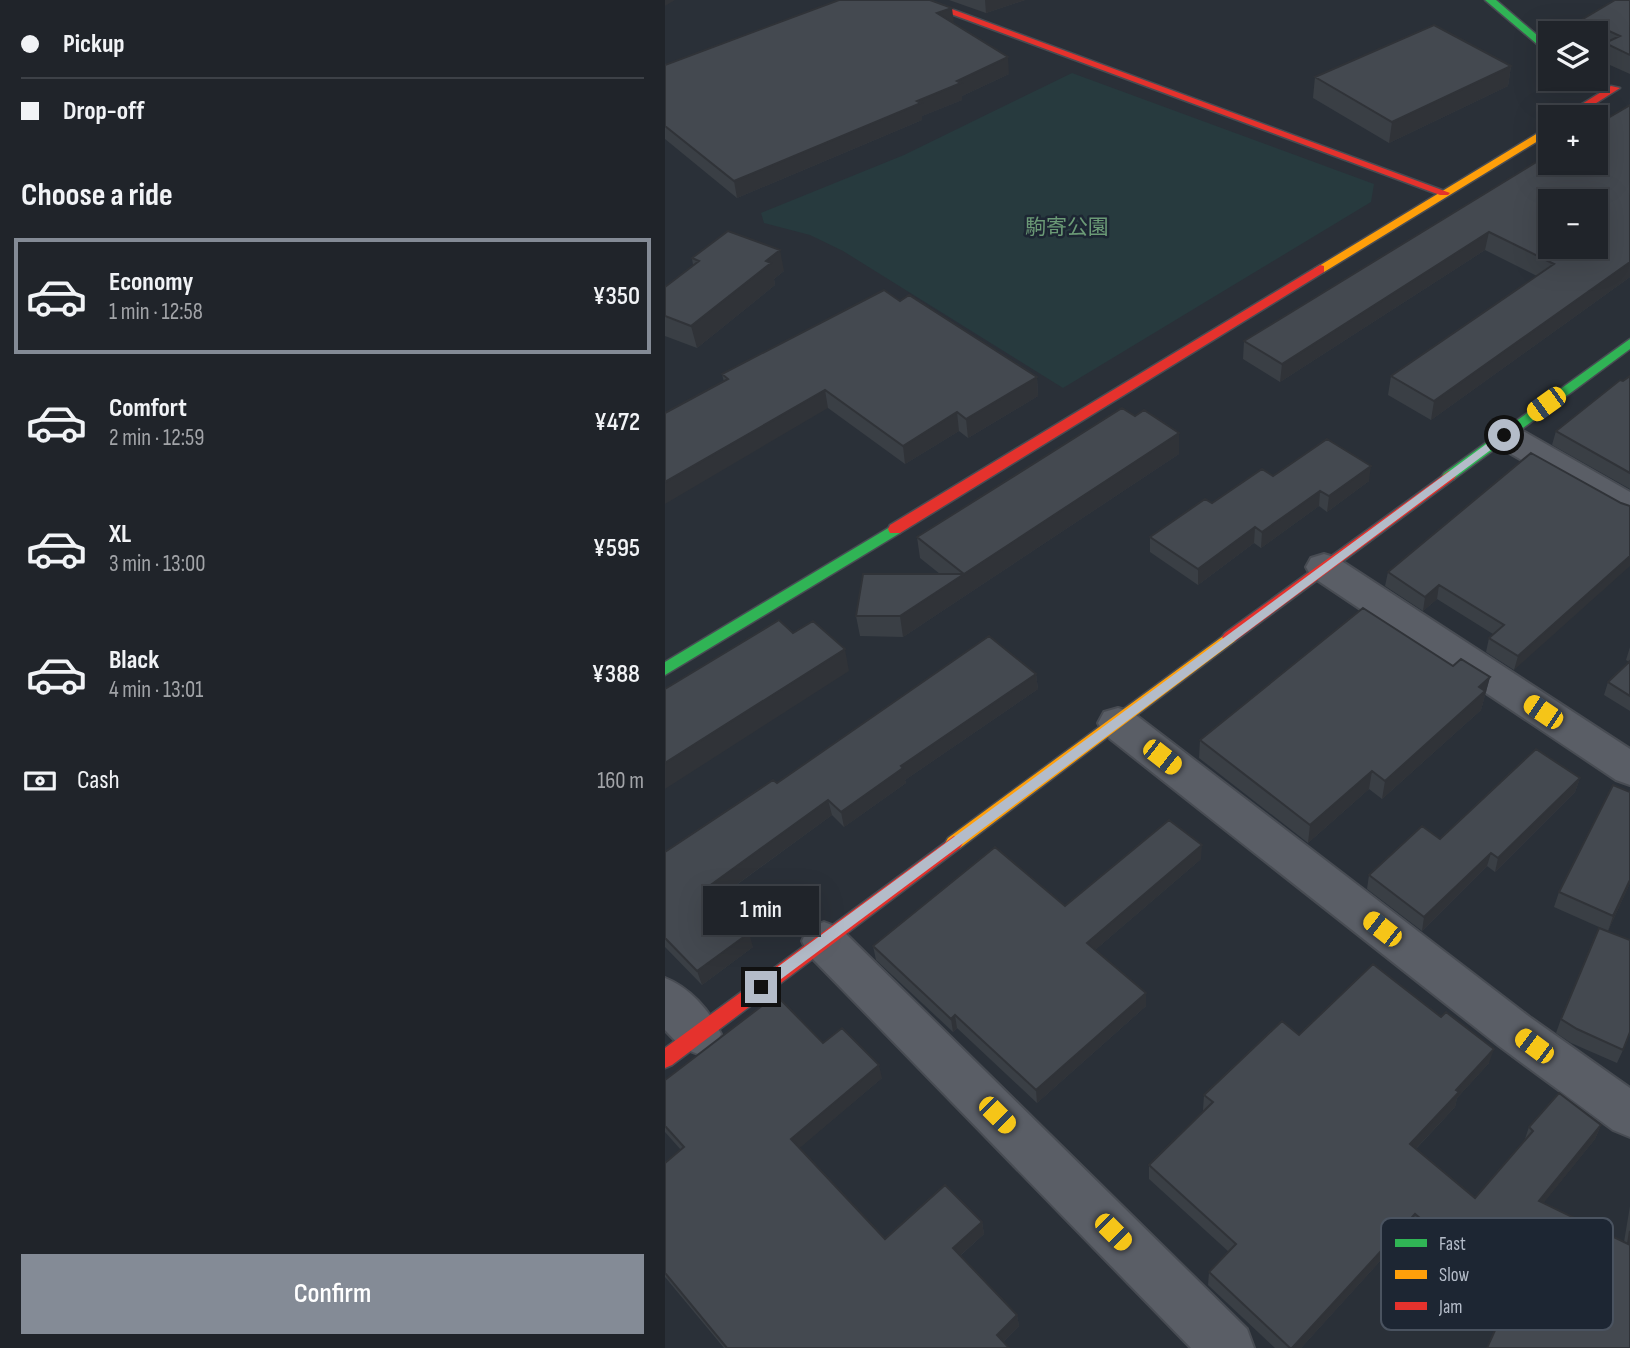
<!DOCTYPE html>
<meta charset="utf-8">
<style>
:root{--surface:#20242a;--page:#282c32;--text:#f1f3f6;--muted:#a2a4a8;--line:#3d4147;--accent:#848b96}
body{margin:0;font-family:"Sofia Sans Condensed","Noto Sans JP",sans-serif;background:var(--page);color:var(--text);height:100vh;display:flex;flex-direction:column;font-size:26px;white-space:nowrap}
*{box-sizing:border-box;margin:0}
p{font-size:23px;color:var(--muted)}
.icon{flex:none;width:38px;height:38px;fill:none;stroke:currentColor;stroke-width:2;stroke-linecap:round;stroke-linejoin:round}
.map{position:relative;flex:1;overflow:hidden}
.details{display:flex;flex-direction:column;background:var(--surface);width:665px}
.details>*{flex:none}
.guide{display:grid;align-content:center;height:154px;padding:0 21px;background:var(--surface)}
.tools{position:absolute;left:873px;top:21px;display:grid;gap:14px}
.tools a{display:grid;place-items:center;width:70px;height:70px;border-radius:0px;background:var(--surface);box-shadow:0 7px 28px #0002,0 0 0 2px var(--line);font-size:35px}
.end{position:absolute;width:32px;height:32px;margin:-16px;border:9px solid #b4bcc9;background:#111;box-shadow:0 0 0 4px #111}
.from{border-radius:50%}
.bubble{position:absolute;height:49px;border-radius:0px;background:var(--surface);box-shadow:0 7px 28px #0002,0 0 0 2px var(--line);font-size:23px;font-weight:600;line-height:49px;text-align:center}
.car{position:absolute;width:21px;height:42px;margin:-21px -10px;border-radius:9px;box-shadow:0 0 5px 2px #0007;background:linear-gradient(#f5c518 24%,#345 0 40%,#f5c518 0 76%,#345 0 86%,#f5c518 0)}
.guide b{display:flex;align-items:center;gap:24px;height:66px;font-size:26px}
.guide b+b{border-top:2px solid var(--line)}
.guide i{width:18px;height:18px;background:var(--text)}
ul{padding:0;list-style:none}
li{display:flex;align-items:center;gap:21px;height:116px;margin:0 14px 10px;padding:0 7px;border:4px solid transparent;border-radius:0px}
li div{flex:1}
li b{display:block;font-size:26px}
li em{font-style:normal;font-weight:600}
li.active{border-color:var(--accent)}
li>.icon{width:63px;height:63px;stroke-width:1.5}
h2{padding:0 21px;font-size:32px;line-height:84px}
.pay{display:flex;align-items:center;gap:18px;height:77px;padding:0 21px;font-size:26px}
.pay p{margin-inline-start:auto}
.button{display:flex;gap:14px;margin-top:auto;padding:14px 21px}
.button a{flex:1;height:80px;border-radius:0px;background:var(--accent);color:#fff;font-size:28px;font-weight:600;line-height:80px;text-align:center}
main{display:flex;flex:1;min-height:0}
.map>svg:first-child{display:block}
.green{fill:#273a3e}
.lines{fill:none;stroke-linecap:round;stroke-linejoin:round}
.street-casing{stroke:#484c53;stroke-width:4}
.fast-casing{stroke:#484c53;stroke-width:3}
.slow-casing{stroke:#484c53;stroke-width:3}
.jam-casing{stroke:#484c53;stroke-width:3}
.street{fill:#5a5e66;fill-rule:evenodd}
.fast{fill:#30b455;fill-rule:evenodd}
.slow{fill:#ff9f0a;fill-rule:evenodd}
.jam{fill:#e5322d;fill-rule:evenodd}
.wall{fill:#3a3f45}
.shaded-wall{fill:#303338}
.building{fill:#444950;stroke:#303338;stroke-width:2;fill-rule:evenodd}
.route{fill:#b4bcc9}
.labels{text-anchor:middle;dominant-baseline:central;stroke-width:5;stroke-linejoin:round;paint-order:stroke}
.far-park-label{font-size:21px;fill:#6b9a76;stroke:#1d2633}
.key{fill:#1d2633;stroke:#4a5360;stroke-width:2}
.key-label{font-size:19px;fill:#b4bcc9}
</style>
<main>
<section class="details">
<div class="guide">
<b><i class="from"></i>Pickup</b>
<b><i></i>Drop-off</b>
</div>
<h2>Choose a ride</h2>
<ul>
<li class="active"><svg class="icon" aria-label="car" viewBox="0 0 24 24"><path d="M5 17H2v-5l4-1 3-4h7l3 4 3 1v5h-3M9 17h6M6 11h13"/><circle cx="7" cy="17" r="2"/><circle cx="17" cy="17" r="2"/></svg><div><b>Economy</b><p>1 min · 12:58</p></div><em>¥350</em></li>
<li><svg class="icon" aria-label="car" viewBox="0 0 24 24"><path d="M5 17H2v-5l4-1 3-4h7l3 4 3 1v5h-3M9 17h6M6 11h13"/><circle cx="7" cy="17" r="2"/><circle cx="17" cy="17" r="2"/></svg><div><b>Comfort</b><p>2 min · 12:59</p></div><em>¥472</em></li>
<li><svg class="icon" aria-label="car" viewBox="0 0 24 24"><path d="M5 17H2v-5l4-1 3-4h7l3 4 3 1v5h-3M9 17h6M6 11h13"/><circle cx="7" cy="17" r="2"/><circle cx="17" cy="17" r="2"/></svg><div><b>XL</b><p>3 min · 13:00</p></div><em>¥595</em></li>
<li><svg class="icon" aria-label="car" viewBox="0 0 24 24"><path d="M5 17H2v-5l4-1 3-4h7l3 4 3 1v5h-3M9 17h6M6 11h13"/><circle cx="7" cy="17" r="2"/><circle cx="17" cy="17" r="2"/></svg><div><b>Black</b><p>4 min · 13:01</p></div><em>¥388</em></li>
</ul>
<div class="pay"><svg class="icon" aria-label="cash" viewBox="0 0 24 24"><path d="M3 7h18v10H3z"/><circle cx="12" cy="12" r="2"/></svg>Cash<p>160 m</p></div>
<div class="button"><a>Confirm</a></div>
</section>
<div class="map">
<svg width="965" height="1348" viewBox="0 0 965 1348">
<rect width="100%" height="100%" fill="#2a3038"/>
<path class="green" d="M407,73L709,184L706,202L398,388L178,251L145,235L99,223L96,213L239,155Z"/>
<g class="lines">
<g class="street-casing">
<path id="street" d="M839,424L851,427L965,492V519L953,515L827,443L822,435L827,427Z
M659,554L672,558L965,749V785L951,780L646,576L641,567L646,558Z
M453,708L467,712L866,1018L965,1088V1137L948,1130L834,1046L439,734L433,723L439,712Z
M159,922L175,928L582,1329L589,1348H526L143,954L137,941L143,928Z
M0,978C24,987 45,1011 56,1034L49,1048L33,1054L17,1048L0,1030Z"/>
</g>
<g class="fast-casing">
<path id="fast" d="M820,0H831L886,47V56Z
M965,339V349L789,479H779L777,476L779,473Z
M230,524L235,525L237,529L235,533L0,675V662Z"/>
</g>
<g class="slow-casing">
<path id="slow" d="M886,125V133L659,272H651L649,269Z
M565,631L570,633L573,637L570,641L295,848L289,850L283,848L280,843L283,838Z"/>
</g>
<g class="jam-casing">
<path id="jam" d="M248,0H262L785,193L783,195H775Z
M946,86L955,88L909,117H896Z
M655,265L659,266V272L235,533H225L223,529L225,525Z
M784,471L791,476L789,479L570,641H560L557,637L560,633Z
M289,836L295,838L298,843L295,848L7,1065L0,1068V1048Z"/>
</g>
<use href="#street" class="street"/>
<use href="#fast" class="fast"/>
<use href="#slow" class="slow"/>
<use href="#jam" class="jam"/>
</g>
<path class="wall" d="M284,0H360L321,13Z
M965,0V74L936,61L939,47L931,44V33H915L918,19Z
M289,23L344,74L297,96V100L257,116V120L72,198L0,139V65Z
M846,66L843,86L724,143L648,98L650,77Z
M965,105V277L766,420L723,395L726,376L872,276L820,250L615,382L578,359L579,341Z
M27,258L119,271L109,279L110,285L32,348L0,336V287L28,265Z
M235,301L372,377L373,396L303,438L294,431L240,464L163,408L59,382L57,374Z
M965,376V489L887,445L891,431Z
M470,416L514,433V454L238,637L195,636L191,616L275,574L255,558L252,537Z
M608,476L704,481L662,512L654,506L596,548L589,543L533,585L485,552V537Z
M956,503L849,670L821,652L824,638L828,634L772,599L758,611L720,586L723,572Z
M965,647V711L939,695L943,682L964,662L961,660Z
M788,666L825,677L816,710L717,799L704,789L643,843L534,758L535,740Z
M371,674L373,689L240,780L241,783L179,827L167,815L51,900L88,947L37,985L0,947V852L112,783Z
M915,778L910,792L830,872L822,866L757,931L702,889L704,875L775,839Z
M965,792V883L943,931L889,907L894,892Z
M536,859L430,950L481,993V1006L372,1103L292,1028L288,1032L211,960L208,946L400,906Z
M896,1019L958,1050L952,1063L906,1043L891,1033Z
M634,1035L824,1063L792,1098L790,1107L751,1149L810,1198L859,1142L864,1127L936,1125L930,1139L878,1203L959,1242L965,1206V1348L840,1307L746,1227L636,1348H610L543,1285L544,1272L564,1252L484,1179V1165L539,1110H538L539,1095Z
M158,1043L217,1078L134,1148L220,1239L317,1222L319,1234L295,1256L352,1315L354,1326L338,1342L344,1348H59L0,1277V1163L16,1150L0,1132V1080Z"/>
<path class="shaded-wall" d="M0,0H10L0,6Z
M320,0H360L321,13Z
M287,8L289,24L272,13Z
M343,57L344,74L297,96V100L257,116V120L72,198L69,181L252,101L292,81Z
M846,66L843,86L724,143L727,122Z
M824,232L820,250L615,382L617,364Z
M115,250L119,271L109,279L110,285L32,348L26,326Z
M965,262V277L766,420L769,401Z
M372,377L373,396L303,438L301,419Z
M160,390L163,408L0,504V482Z
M292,412L294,431L240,464L238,446Z
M514,433V454L238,637L235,616Z
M706,466L704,481L662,512L664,496Z
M655,491L654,506L596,548L597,532Z
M590,527L589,543L533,585V569Z
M965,556V566L849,670L853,656Z
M774,585L772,599L758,611L760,597Z
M180,649L184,671L0,789V763Z
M371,674L373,689L240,780L241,783L179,827L176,812L236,766Z
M825,677L816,710L717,799L720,781Z
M707,771L704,789L643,843L645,825Z
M915,778L910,792L830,872L833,858Z
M163,800L167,815L45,904L40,889Z
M537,845L536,859L423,956L422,943Z
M826,853L822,866L757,931L759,917Z
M965,880V883L943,931L948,916Z
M84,933L88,947L37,985L32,971Z
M481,993V1006L372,1103L371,1090Z
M290,1015L292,1028L288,1032L286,1019Z
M829,1049L824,1063L792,1098L790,1107L742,1158L745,1144L791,1090Z
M214,1065L217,1078L130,1152L126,1139Z
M936,1125L930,1139L869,1215L874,1201Z
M750,1214L746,1227L636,1348H627Z
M317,1222L319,1234L290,1260L288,1248Z
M352,1315L354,1326L334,1346L332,1335Z"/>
<path class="building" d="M174,0H265L287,8L272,13L343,57L292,81L296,83L252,101L256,103L69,181L0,126V65Z
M950,0H965V55L940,43L955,36L918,19Z
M769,25L846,66L727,122L650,77Z
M965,105V262L769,401L726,376L889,264L824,232L617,364L579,341L886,153V163H931V125ZM886,201H931V247H886Z
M63,231L115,250L101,261L106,263L26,326L0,316V287L34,261L27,258Z
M219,290L235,301L244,295L372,377L301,419L292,412L238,446L160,390L0,482V413L63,379L57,374Z
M965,376V473L891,431L955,380L958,381Z
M457,408L470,416L479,410L514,433L299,574L252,537Z
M662,439L706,466L664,496L655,491L597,532L590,527L533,569L485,537L540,499L547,503L597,469L608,476Z
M866,453L956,503L965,506V556L853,656L824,638L839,625L774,585L760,597L723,572Z
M198,574H299L235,616H191Z
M698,608L788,666L796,659L825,677L814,687L820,691L720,781L707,771L645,825L535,740Z
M114,620L128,633L148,621L180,649L0,763V689Z
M324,636L371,674L236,766L238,768L176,812L163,800L40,889L84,933L32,971L0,938V852L108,780L112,783Z
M965,661V696L943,682Z
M871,749L915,778L833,858L826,853L759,917L704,875L757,826L775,839Z
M948,785L965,792V880L948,916L894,892Z
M504,820L537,845L422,943L481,993L371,1090L290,1015L286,1019L208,946L330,847L400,906Z
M934,928L965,940V1032L958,1050L912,1029L896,1019Z
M708,964L776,1017L781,1012L829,1049L791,1090L794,1092L745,1144L810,1198L868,1131L864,1127L894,1093L936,1125L874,1201L963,1244L965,1231V1348H822L846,1295L750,1214L627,1348H625L544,1272L571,1244L484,1165L548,1102L539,1095L617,1021L634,1035Z
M111,995L158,1043L177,1028L214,1065L126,1139L220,1239L280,1185L317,1222L288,1248L352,1315L332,1335L344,1348H62L0,1273V1163L19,1147L0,1126V1080Z"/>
<path class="route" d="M839,431L843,437L100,991H91V983Z"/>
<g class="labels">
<g class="far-park-label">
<text x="402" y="227">駒寄公園</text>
</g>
</g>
<rect x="716" y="1218" width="232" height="112" rx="10" class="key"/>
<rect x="730" y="1239" width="32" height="8" fill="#30b455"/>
<rect x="730" y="1270" width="32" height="9" fill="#ff9f0a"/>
<rect x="730" y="1302" width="32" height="8" fill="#e5322d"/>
<g class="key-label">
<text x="774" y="1250">Fast</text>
<text x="774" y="1281">Slow</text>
<text x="774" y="1313">Jam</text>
</g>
</svg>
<div class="tools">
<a><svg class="icon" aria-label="layers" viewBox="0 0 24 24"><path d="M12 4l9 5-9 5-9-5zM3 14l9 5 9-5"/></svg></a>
<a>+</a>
<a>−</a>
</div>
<i class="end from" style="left:839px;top:435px"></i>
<i class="end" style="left:96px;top:987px"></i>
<div class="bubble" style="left:38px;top:886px;width:116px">1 min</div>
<i class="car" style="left:881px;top:404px;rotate:234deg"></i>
<i class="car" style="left:878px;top:712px;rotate:304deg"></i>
<i class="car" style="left:497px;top:757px;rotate:128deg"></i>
<i class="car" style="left:717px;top:929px;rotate:308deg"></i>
<i class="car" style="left:869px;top:1046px;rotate:307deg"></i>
<i class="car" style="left:332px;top:1115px;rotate:135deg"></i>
<i class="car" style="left:448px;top:1232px;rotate:135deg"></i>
</div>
</main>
